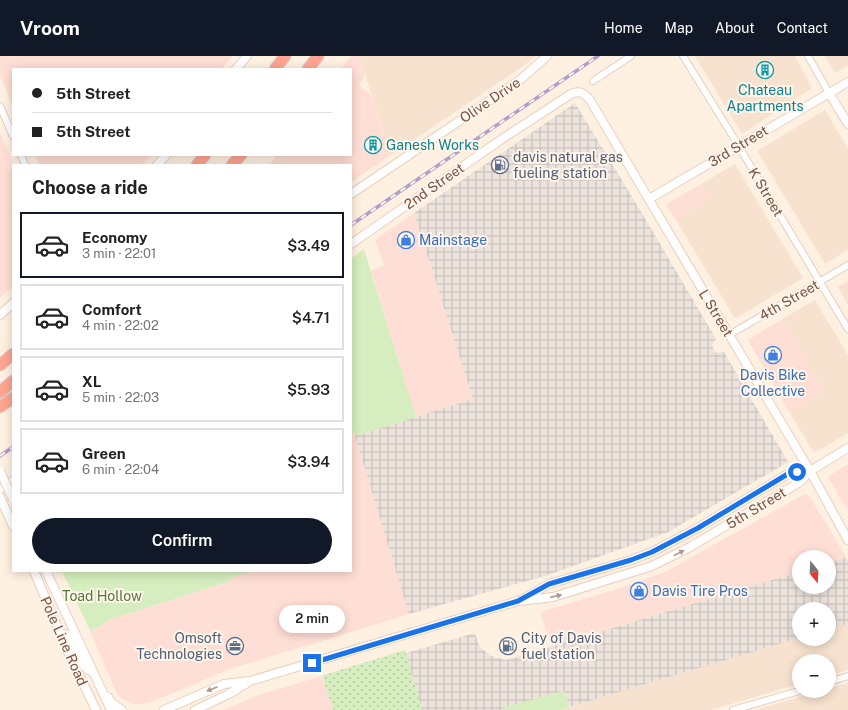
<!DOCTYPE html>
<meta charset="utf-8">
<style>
:root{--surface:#fff;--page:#f6f6f6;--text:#222;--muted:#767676;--line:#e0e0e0;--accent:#111827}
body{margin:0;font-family:"Public Sans",sans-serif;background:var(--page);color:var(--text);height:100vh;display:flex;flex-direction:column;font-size:15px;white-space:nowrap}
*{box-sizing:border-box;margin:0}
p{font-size:13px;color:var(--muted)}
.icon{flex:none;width:22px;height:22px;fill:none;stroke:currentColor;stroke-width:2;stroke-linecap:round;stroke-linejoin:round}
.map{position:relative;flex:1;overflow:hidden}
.sheet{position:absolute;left:12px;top:108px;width:340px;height:408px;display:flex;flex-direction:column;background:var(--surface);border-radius:0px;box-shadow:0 2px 10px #0003}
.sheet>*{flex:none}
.guide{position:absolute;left:12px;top:12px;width:340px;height:88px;border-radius:0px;box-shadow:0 2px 10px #0003;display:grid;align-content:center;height:88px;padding:0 20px;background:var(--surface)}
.needle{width:26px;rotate:162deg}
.controls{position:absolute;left:792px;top:494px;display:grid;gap:8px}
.controls a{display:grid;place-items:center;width:44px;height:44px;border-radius:50%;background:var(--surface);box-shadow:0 2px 10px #0003;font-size:20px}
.end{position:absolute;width:18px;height:18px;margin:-9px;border:5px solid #1a73e8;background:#fff;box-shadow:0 0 0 2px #fff}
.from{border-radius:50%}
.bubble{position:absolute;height:28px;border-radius:14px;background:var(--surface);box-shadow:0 2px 10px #0003;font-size:13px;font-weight:600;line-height:28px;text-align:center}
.guide b{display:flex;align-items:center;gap:14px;height:38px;font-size:15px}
.guide b+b{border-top:1px solid var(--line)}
.guide i{width:10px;height:10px;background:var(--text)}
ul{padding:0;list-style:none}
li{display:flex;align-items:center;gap:12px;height:66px;margin:0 8px 6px;padding:0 12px;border:2px solid var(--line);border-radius:0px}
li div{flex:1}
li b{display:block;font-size:15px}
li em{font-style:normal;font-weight:600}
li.selected{border-color:var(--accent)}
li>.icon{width:36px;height:36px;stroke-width:1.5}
h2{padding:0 20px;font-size:18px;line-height:48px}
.cta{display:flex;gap:8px;margin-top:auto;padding:8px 20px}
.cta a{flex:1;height:46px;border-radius:24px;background:var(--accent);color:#fff;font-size:16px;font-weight:600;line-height:46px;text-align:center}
header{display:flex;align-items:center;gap:24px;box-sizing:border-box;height:56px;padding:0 20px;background:var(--accent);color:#fff}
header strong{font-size:19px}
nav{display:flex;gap:22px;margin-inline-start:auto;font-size:14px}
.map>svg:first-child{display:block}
.residential{fill:#f7e2cf}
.commercial{fill:#ffded5}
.industrial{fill:url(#industrial-grid)}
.grass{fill:url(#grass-dots)}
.park{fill:#d6eebf}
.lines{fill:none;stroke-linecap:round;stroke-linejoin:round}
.street-casing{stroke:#e6cebe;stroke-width:8}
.secondary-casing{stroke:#eccebc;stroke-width:10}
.highway-casing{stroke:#dcd2cf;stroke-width:13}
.street{stroke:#fff;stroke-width:6}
.secondary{stroke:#fff;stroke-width:8}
.highway{stroke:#ffa592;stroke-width:11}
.rail-casing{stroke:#b29fc9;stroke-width:3.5}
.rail{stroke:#fff5ea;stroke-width:2;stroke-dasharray:6;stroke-linecap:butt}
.secondary-bridge-casing{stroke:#eccebc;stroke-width:10;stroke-linecap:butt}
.secondary-bridge{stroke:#fff;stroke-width:8}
.oneway{fill:#af988f}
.route{stroke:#1a73e8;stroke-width:5}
.labels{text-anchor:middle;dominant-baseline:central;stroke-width:4;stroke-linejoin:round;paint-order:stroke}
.culture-label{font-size:14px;fill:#0d838f;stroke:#fff5ea}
.street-label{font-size:14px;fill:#795345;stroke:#fff5ea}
.service-label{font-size:14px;fill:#4e5e75;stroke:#fff5ea;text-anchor:start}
.shop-label{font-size:14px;fill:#366cbe;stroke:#fff5ea;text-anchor:start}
.park-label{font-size:14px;fill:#527a3a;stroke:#fff5ea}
</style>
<header>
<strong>Vroom</strong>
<nav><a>Home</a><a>Map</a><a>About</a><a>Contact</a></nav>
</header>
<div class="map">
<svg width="848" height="654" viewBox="0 0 848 654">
<defs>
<pattern id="industrial-grid" width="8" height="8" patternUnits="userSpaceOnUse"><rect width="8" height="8" fill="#ede3dd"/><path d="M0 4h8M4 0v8" fill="none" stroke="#c5bbb5"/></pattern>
<pattern id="grass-dots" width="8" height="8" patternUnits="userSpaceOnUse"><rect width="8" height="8" fill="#d6eebf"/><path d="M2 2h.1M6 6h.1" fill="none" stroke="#b2c39d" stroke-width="1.8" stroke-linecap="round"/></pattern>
</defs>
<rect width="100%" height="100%" fill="#fff1e2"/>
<path class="residential" d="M359,0H536L522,11L391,99Z
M695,0H795L812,32L742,78Z
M825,0H848V10L835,17Z
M825,54L848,92V194L825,208L757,95Z
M735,108L803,222L738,261H734L676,164L708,143L701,128Z
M848,225V249L838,231Z
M815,244L848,299V377L814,397L789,356L823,335L782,263Z
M848,568V614L829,619V605H799V628L711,654H560L799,582L829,583V573Z
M848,627V654H755L819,635H829V632Z"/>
<path class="commercial" d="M0,0H232L222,13H13V50L0,20Z
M351,0H359L365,20L359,29L371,39L391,99L351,126V109H269L277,99H351V13H341Z
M0,76L14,109H13V231L0,241Z
M35,99H151L142,109H39Z
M701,128L709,143L676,164L667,151L668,147Z
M414,157L473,343L416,361L371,214L384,210L375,184Z
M782,263L823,335L789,356L748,284Z
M352,369L409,558L227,614L152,646L142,648H133L122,643L117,638L90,575L114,562L231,525L230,522L252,515H351Z
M848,408V455L828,421L829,420Z
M805,438L810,441L846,501L829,507V501H799V516L551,590L540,556L614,534L665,516Z
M322,620L333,654H223L259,639Z"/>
<path class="industrial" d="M575,47L643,159L716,283L712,289L714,294L716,297L724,296L788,406L668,476L545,520L409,558L355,380L473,343L414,157Z
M846,501L848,505V568L829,573V553H799V582L569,651L564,635L503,652V654H422L406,597L475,577L478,587L481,592L491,600L506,604L799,516V531H829V507Z"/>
<path class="grass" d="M405,594L422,654H333L322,620L324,619Z"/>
<path class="park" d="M364,193L416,361L355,380L351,370V203Z
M62,515H252L230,522L231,525L114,562L90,575Z
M564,635L569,651L560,654H503L502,652Z"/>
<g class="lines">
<g class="street-casing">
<path id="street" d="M683,0L732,79L848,273
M808,0L829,37
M593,25L631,0
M0,50L13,80
M21,99L25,109
M729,279L848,209
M829,626L848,620
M733,654L799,635"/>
</g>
<g class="secondary-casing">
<path id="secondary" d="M236,13L247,0
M829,37L848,68
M157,109L166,99
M351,138L520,24L547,0
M649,143L848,26
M351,188L502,83L571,38C580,34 584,37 590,44L810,415L848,484
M0,259L13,247
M0,433L13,425
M0,441L13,470
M34,515L68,596L96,654
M46,515L111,654
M523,543L549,528L631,504L652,496L698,472L791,416L810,415
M61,580L65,578L68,579C75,591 78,611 93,616
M108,641L111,646L122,654
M164,654L224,628L250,625L518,545L553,541L652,510L690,491L800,426L810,415L848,392
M195,654L229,638L247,627"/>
</g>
<g class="highway-casing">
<path id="highway" d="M275,13L285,0
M308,13L318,0
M197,109L205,99
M232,109L241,99
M0,309L13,298
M0,336L13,325
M0,351L13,342"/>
</g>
<use href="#street" class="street"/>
<use href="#secondary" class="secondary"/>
<use href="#highway" class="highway"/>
<g class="rail-casing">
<path id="rail" d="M351,169L598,0
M0,400L13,391"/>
</g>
<use href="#rail" class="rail"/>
<g class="secondary-bridge-casing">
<path id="secondary-bridge" d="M0,415L13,443"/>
</g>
<use href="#secondary-bridge" class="secondary-bridge"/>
</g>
<defs><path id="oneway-solid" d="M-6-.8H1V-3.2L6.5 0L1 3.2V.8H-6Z"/></defs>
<g class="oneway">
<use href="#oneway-solid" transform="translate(679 497) rotate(-28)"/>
<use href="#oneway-solid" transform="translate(556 540) rotate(-13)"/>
<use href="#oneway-solid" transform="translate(212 633) rotate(157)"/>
</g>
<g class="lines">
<path class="route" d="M312,607L518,545L549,528L631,504L652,496L698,472L791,416H797"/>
</g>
<defs>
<g id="building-ring" transform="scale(0.9)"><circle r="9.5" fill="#fff5ea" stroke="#0f9aa8" stroke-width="1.5"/><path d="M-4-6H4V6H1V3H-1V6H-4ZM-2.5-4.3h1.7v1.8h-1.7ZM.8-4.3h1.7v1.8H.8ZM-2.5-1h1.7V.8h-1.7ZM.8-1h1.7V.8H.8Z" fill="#0f9aa8"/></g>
<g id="fuel-ring" transform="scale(0.9)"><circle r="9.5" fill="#fff5ea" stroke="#5c6f8a" stroke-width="1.5"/><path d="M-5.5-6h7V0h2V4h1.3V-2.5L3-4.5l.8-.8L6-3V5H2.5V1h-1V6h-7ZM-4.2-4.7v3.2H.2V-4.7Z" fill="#5c6f8a"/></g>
<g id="shop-ring" transform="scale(0.9)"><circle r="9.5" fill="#fff5ea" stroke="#3f7fe0" stroke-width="1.5"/><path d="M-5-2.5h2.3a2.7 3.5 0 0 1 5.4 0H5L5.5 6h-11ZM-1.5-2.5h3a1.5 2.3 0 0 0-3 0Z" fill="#3f7fe0"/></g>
<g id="office-ring" transform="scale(0.9)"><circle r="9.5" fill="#fff5ea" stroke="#5c6f8a" stroke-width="1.5"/><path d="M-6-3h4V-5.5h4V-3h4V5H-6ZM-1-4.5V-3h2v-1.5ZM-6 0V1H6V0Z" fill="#5c6f8a"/></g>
</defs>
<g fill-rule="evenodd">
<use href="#building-ring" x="765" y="14"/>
<use href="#building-ring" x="373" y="89"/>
<use href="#fuel-ring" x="500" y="109"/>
<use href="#shop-ring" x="406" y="184"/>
<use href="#shop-ring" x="773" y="299"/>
<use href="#shop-ring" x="639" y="535"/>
<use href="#office-ring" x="235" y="590"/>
<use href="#fuel-ring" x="508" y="590"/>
</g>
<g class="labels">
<g class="culture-label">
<text x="765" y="34">Chateau<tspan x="765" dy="16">Apartments</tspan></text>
<text x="386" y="89" text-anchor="start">Ganesh Works</text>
</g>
<g class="street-label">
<text transform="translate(490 44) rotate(-34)">Olive Drive</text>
<text transform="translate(738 90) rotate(-31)">3rd Street</text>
<text transform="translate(434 130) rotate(-35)">2nd Street</text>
<text transform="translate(766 136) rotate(59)">K Street</text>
<text transform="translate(789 244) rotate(-30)">4th Street</text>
<text transform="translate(716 257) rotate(59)">L Street</text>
<text transform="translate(756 452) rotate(-31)">5th Street</text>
<text transform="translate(64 585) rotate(66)">Pole Line Road</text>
</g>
<g class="service-label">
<text x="513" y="101">davis natural gas<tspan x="513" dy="16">fueling station</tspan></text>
<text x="222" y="582" text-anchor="end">Omsoft<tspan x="222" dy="16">Technologies</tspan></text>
<text x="521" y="582">City of Davis<tspan x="521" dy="16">fuel station</tspan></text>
</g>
<g class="shop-label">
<text x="419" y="184">Mainstage</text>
<text x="773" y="319" text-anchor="middle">Davis Bike<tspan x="773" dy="16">Collective</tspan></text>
<text x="652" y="535">Davis Tire Pros</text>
</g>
<g class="park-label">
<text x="102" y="540">Toad Hollow</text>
</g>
</g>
</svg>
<div class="controls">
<a><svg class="needle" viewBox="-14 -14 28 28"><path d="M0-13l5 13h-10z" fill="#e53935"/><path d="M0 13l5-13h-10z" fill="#767676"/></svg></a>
<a>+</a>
<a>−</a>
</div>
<i class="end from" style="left:797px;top:416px"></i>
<i class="end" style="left:312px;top:607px"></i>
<div class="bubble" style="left:279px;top:549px;width:66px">2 min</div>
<div class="guide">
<b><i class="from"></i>5th Street</b>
<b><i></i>5th Street</b>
</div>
<section class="sheet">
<h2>Choose a ride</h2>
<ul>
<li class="selected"><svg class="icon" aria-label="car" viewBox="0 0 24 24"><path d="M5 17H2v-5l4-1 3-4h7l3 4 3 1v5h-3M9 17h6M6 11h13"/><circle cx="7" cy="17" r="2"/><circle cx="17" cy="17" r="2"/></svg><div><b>Economy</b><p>3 min · 22:01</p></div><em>$3.49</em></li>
<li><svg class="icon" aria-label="car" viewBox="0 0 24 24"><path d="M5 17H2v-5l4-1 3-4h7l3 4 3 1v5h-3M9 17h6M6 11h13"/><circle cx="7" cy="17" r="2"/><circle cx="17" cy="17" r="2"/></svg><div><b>Comfort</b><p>4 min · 22:02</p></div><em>$4.71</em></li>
<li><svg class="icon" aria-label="car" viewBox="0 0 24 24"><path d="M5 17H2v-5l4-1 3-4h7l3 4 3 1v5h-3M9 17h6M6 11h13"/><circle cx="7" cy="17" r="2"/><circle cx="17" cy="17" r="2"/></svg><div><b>XL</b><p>5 min · 22:03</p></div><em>$5.93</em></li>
<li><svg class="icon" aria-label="car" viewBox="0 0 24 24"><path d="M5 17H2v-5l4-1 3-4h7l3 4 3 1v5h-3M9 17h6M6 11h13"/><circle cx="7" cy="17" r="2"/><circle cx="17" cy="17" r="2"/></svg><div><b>Green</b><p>6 min · 22:04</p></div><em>$3.94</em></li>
</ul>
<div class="cta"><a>Confirm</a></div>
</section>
</div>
